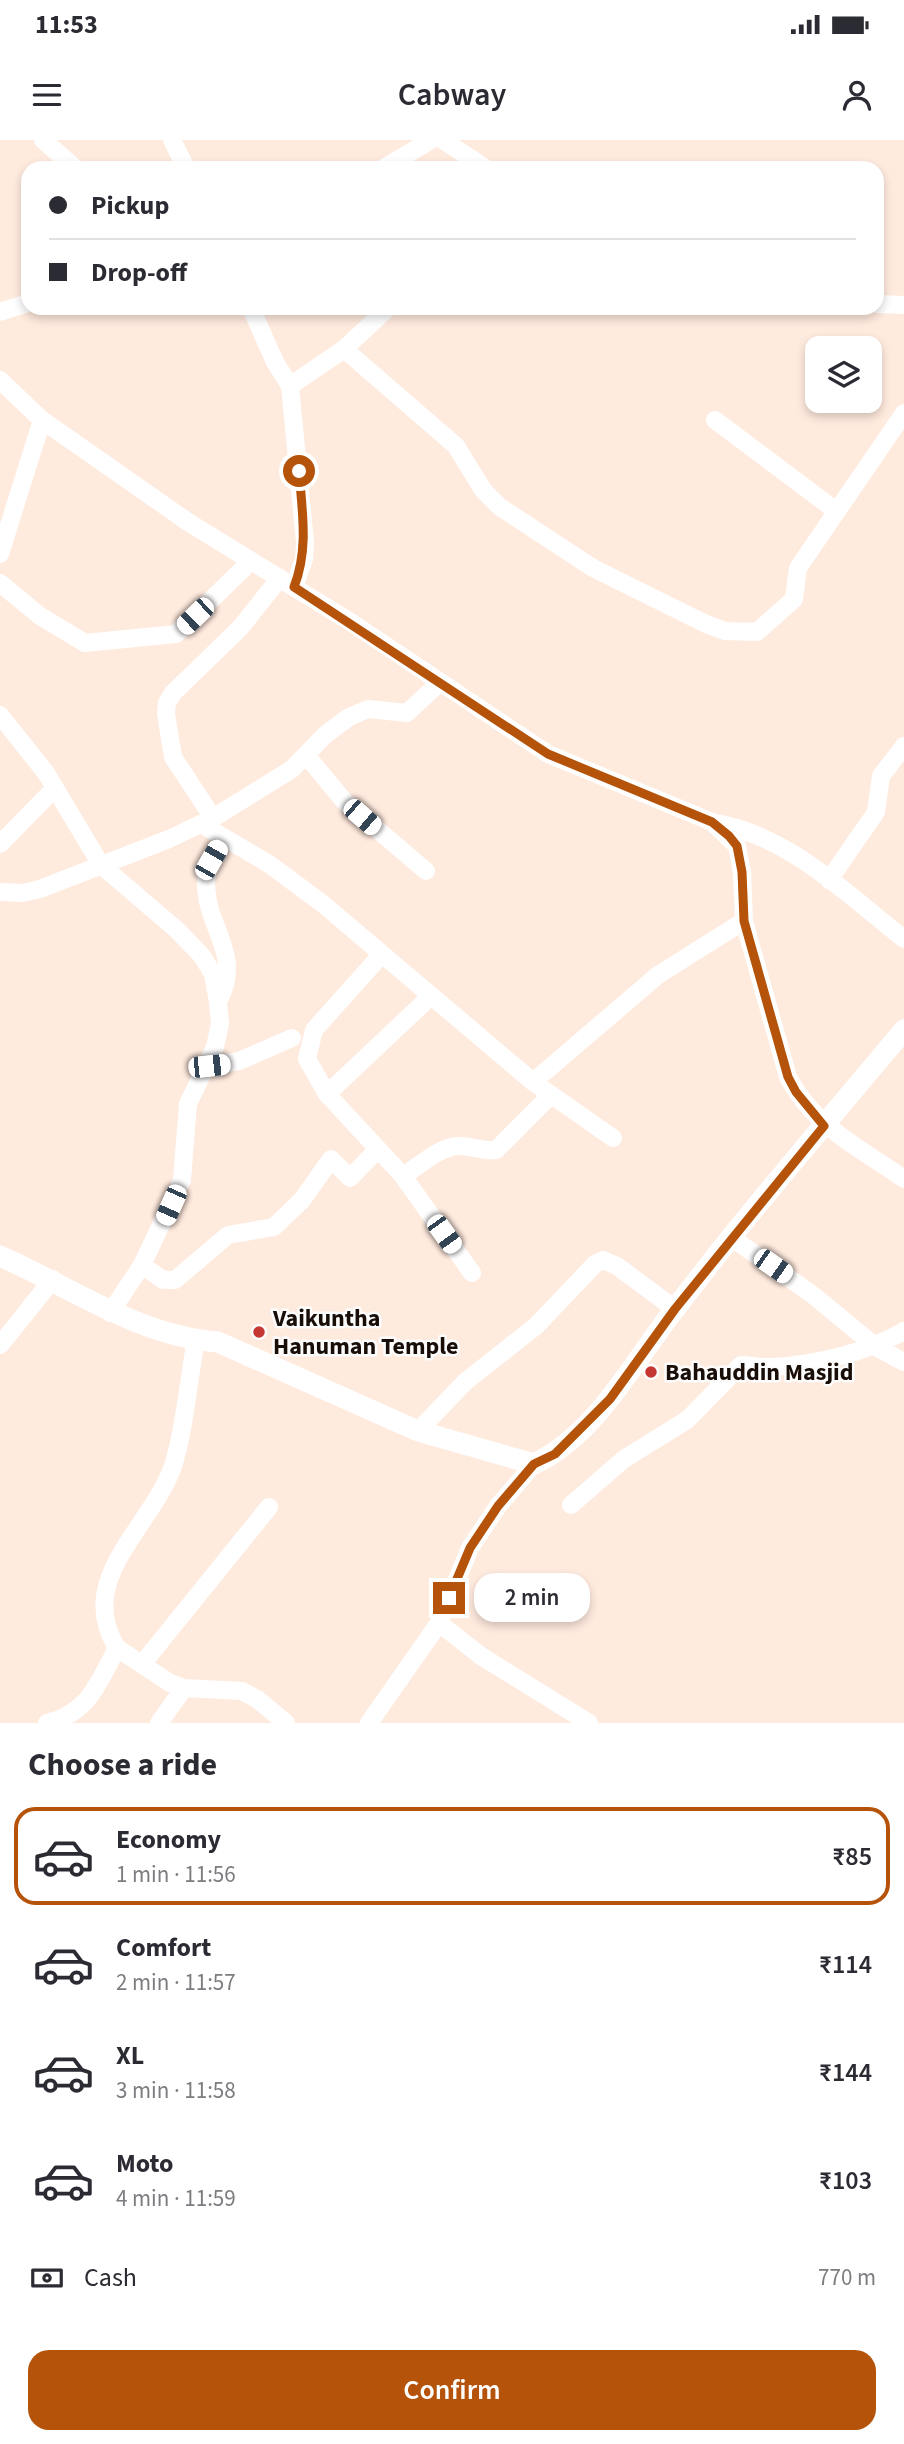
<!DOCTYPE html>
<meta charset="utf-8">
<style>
:root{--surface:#fff;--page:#f2f2f3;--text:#2b2b33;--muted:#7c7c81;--line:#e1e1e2;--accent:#b45309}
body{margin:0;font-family:"Source Sans 3",sans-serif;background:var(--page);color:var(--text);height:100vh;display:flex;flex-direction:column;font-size:26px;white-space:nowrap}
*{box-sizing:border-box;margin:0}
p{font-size:23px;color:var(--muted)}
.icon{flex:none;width:38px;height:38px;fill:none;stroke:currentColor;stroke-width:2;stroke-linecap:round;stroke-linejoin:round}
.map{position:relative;height:1583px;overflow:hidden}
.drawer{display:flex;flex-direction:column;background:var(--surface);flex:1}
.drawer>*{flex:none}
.guide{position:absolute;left:21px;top:21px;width:863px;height:154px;border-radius:21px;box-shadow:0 4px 10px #0003;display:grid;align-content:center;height:154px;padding:0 28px;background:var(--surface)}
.buttons{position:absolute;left:805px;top:196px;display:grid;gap:14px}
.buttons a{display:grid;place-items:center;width:77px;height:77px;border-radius:14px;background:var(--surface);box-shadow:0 4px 10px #0003;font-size:35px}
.end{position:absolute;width:32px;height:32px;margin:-16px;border:9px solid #b45309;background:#fff;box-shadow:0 0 0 4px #fff}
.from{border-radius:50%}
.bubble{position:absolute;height:49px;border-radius:21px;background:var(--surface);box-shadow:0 4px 10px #0003;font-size:23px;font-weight:600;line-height:49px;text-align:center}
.car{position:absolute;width:21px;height:42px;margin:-21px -10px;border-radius:9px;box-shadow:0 0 5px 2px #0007;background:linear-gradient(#fff 24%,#345 0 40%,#fff 0 76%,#345 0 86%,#fff 0)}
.guide b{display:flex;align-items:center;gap:24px;height:66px;font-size:26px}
.guide b+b{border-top:2px solid var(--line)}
.guide i{width:18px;height:18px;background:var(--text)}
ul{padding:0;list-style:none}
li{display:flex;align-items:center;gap:21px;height:98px;margin:0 14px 10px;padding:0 14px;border:4px solid transparent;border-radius:21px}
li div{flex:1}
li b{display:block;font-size:26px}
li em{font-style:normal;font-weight:600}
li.on{border-color:var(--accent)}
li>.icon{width:63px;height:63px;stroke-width:1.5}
h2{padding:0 28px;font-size:32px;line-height:84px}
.pay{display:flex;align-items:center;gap:18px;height:77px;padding:0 28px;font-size:26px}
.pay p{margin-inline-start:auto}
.action{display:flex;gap:14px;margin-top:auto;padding:14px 28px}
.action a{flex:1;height:80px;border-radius:21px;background:var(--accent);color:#fff;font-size:28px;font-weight:600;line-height:80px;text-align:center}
.status{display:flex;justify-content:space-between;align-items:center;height:49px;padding:0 35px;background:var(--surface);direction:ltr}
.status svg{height:19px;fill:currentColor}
header{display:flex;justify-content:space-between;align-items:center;height:91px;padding:0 28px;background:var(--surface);font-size:32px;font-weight:600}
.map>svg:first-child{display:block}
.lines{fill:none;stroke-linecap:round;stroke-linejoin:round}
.minor{stroke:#fff;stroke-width:18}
.major{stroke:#fff;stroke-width:21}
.route{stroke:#b45309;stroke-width:9}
.poi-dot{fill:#c53732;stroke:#fcfcfc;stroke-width:2.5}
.labels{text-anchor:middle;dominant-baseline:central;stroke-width:5;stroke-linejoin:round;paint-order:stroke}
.poi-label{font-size:24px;font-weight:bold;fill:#190e07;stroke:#fcfcfc;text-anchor:start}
</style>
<div class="status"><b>11:53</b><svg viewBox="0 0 49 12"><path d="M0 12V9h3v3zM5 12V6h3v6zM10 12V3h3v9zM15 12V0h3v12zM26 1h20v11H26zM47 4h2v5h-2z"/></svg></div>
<header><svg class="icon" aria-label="menu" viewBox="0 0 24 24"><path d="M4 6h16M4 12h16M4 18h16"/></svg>Cabway<svg class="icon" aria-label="person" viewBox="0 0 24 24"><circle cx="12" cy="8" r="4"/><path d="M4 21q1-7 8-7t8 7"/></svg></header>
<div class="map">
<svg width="904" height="1583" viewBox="0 0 904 1583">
<rect width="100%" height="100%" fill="#ffeade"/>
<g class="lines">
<path class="minor" d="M43,0L75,28
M172,0L186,28
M443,0L485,28
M384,28L431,0
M877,164L904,165
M251,168L275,222L290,246L305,402L304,419L294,447
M0,172L28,163
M344,209L456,306L483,350L500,367L593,428L706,484L725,491L757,492L794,459L798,428L904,273
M0,240L42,280L188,382L352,483L548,614L712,682L737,706L742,732L744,781L788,937C815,988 859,1007 904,1039
M290,246L344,209L388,168
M715,280L835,370
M0,414L42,280
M0,443L40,476L85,503L176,494L251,421
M0,575L46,633L101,725L177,790L202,816L213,834L218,862L220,884L215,907L188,964L182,1040L142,1125L110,1173
M306,615L344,661L426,731
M213,678L173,617L166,574L167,563L173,553L240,488L280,438
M715,683C788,695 848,755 904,799
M201,684L269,724L323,764L533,942L613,998
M0,704L55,648
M829,740L876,672L881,636L904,606
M0,752L22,753L40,749L169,699L213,678L292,629L325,595L349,577L368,569L407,573L439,543
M382,814L314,890L307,919L327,954L403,1036L472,1133
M218,862C244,813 206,790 206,743C206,726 216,712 224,698
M209,926L239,921L292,898
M533,942L658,835L744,781
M327,954L431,856
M403,1036C419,1026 438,1008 457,1006C470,1005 483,1012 496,1010L551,955
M732,1098L813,1155L876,1207L904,1222
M142,1125L163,1140H175L228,1095L274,1087L302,1060L331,1019L350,1038L377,1010
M0,1205L53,1139
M418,1291L465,1242L536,1186L595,1124L603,1120L617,1126L675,1169
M571,1365L624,1319L687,1280L741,1225C752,1225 762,1228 773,1227C817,1224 866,1213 904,1191
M439,1483L481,1516L589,1583
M117,1508C74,1439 152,1387 173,1326C184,1293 189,1237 196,1200
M143,1523L269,1367
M47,1583C89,1573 98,1543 117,1508L170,1543L184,1548L242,1551L257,1559L286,1583
M159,1583L184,1548
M369,1583L439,1483L470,1408L498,1366L534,1324"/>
<path class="major" d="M0,1116C71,1147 138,1196 218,1202L418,1291L534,1324C597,1294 633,1222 675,1169C748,1073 827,982 904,890"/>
</g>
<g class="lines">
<path class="route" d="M299,331C302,371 309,409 294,447L548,614L712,682L729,696L737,706L742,732L744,781L788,937L796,952L824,986L675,1169L610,1259L555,1314L534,1324L498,1366L470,1408L449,1458"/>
</g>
<g class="poi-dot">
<circle cx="259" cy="1192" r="7"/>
<circle cx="651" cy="1232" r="7"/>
</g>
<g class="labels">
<g class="poi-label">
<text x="273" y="1178">Vaikuntha<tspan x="273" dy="28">Hanuman Temple</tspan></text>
<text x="665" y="1232">Bahauddin Masjid</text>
</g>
</g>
</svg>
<div class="buttons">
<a><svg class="icon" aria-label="layers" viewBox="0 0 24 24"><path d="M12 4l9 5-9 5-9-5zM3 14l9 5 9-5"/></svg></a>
</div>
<i class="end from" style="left:299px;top:331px"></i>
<i class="end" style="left:449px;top:1458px"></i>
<div class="bubble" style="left:474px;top:1433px;width:116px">2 min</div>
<i class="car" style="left:195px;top:476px;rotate:226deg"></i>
<i class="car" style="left:362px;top:677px;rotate:131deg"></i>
<i class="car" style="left:211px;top:720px;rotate:30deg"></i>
<i class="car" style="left:209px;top:926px;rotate:84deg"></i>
<i class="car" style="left:171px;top:1065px;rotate:204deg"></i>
<i class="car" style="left:444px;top:1094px;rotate:144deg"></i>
<i class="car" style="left:773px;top:1126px;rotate:125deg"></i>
<div class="guide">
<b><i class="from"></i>Pickup</b>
<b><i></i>Drop-off</b>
</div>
</div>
<section class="drawer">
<h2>Choose a ride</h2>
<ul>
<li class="on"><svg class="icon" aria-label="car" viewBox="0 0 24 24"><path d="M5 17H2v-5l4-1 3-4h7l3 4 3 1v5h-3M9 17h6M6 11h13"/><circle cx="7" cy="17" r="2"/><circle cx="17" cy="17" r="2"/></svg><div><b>Economy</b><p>1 min · 11:56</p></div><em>₹85</em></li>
<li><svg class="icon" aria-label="car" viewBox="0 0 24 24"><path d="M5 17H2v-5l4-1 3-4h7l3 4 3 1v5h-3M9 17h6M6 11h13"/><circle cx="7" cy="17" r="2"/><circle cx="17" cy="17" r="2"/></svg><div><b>Comfort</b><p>2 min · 11:57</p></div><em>₹114</em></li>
<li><svg class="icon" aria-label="car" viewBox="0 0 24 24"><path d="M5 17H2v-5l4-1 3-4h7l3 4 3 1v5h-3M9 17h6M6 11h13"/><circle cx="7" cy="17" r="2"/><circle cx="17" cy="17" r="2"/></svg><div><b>XL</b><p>3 min · 11:58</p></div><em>₹144</em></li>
<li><svg class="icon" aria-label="car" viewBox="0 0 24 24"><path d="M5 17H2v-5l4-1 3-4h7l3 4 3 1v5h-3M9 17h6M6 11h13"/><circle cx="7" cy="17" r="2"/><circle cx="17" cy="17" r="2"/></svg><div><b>Moto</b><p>4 min · 11:59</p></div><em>₹103</em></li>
</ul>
<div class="pay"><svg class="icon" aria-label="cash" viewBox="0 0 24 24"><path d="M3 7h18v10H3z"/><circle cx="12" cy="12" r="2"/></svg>Cash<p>770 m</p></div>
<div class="action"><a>Confirm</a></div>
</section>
